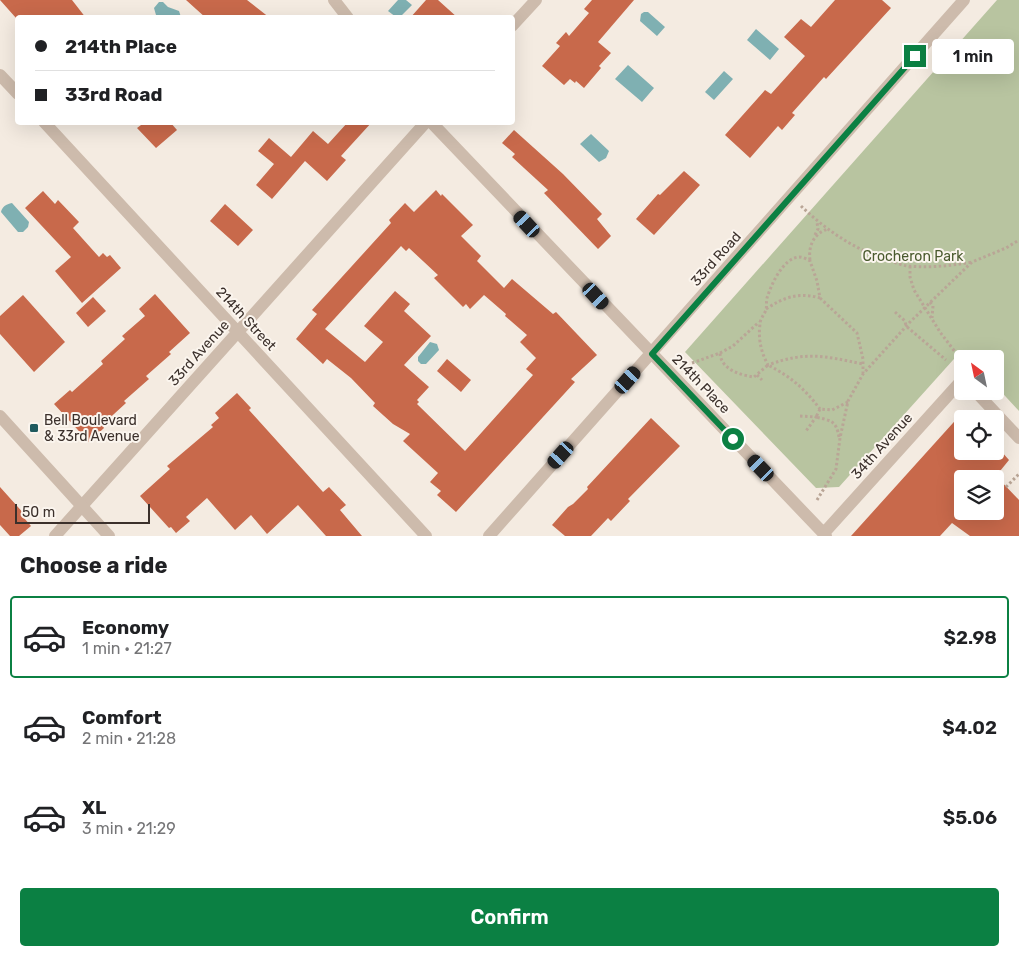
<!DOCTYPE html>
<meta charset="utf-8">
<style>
:root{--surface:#fff;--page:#f2f2f2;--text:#202124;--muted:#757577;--line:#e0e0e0;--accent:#0b8043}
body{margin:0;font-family:Rubik,sans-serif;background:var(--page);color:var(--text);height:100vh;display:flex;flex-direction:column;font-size:19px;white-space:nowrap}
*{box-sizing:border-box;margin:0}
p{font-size:16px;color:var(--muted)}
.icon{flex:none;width:28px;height:28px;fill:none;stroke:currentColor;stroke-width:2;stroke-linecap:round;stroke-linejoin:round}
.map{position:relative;height:536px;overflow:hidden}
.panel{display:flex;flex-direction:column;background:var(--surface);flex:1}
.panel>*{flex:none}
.guide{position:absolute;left:15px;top:15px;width:500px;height:110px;border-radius:5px;box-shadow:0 5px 20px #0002;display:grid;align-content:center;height:110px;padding:0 20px;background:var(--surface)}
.needle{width:32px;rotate:327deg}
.fabs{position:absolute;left:954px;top:350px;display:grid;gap:10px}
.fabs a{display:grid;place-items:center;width:50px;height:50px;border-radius:5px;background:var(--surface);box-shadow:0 5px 20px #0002;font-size:25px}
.scale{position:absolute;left:15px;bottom:12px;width:135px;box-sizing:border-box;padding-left:5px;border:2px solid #3b302b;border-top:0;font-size:14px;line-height:18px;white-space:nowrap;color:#3b302b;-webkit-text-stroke:4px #fbf5ee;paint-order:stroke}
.end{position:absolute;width:22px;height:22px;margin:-11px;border:6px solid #0b8043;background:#fff;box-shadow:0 0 0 2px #fff}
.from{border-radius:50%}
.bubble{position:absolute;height:35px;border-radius:5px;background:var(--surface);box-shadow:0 5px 20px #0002;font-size:16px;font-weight:600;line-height:35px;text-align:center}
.car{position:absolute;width:15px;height:30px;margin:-15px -8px;border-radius:6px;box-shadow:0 0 4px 1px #0007;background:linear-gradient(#222 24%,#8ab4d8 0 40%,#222 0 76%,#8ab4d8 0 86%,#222 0)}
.guide b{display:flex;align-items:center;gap:18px;height:48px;font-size:19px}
.guide b+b{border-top:1px solid var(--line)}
.guide i{width:12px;height:12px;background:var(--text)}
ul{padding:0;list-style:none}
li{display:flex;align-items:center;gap:15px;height:82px;margin:0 10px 8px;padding:0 10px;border:2px solid transparent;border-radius:5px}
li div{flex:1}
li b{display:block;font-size:19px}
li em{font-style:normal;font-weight:600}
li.on{border-color:var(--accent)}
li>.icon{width:45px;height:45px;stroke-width:1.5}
h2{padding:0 20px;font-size:22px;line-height:60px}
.cta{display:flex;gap:10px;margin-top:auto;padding:10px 20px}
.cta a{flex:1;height:58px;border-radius:5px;background:var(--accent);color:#fff;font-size:20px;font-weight:600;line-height:58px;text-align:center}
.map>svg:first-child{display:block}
.green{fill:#b8c4a0}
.water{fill:#7fb0b2}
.building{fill:#c8694b;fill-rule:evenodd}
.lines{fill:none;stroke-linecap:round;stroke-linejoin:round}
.path{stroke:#b9a596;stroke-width:3;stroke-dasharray:2.5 2.5;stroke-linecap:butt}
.minor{stroke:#cdbbac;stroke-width:12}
.tertiary{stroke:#cdbbac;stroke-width:12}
.route{stroke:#0b8043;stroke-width:6}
.poi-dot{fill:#1f5a5e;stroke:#fbf5ee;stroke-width:2}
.labels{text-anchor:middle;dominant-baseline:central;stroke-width:4;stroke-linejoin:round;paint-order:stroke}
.park-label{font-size:14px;fill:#4a5a2e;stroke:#fbf5ee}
.street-label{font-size:14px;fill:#3b302b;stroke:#fbf5ee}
.poi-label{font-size:14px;fill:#3b302b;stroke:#fbf5ee;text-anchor:start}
</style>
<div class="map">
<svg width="1019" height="536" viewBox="0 0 1019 536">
<rect width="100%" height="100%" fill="#f4ebe1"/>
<path class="green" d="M997,0H1019V411L995,385V359H971L962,350L839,487L816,488L685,352Z"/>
<path class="water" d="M398,0H406L412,5L400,17H396L388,11Z
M159,2H163L168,7L179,11L181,17H164L156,15L154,8Z
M644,12H648L665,27L657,36L640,21L641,14Z
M756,29L779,49L770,60L747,40Z
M628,65L654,88L642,102L615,79Z
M724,71L733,79L714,100L705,92Z
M591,134L609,151L606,158L599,162L580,144Z
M12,203L29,222L28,227L23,232H18L1,212C2,207 6,204 12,203Z
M430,342L437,344L439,350L426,364H421L418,361V357Z"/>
<path class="building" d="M0,0H72L86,18H16Z
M186,0H247L270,18H206Z
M426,0H438L458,18H410Z
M592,0H634L598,42L611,53L599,66L601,68L584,88L576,81L575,83L570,79L564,85L542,66L560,46L556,43L566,32L569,36L589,13L584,9Z
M835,0H882L891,8L826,79L824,77L792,113L795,115L782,130L778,126L750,158L725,135L765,90L771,94L805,56L784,37L801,19L811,27Z
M145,122H170L177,130L156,148L137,128Z
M348,122H372L341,156L346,160L327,181L305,161L272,199L256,185L274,164L258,151L269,138L291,157L313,131L328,144Z
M514,130L563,174L602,214L597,219L611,236L598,249L544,193L548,190L512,157L515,154L502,143Z
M684,171L700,185L654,235L636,219L658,194L660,195Z
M436,190L441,196L442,194L473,225L461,236L481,256L477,261L504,288L512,279L553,314L556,312L597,355L571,379L575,382L456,512L437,495L441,491L430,482L438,473L403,441L410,434L393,424L373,406L375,403L351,378L327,359L323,364L296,339L317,314L312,310L391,223L389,220L405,203L414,212ZM401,246L406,251L409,248L438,275L434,278L463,307L466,304L470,309L484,295L506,314L505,316L527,335L520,342L536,358L526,369L533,375L465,451L417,404L419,402L417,400L429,387L404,365L431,336L404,311L410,304L395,291L364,326L383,342L365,362L325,329Z
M43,191L55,204L58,200L79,222L73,228L99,257L103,253L107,257L110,255L121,268L82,303L55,271L71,257L25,208Z
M225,204L253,230L238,246L210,221Z
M155,294L190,333L169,352L171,354L146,376L149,379L124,401L126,403L102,425L104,428L89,442L54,404L70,390L72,392L103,364L101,361L125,339L122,336L145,316L139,309Z
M23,295L65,342L34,372L0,334V316Z
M93,297L106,311L88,327L76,313Z
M447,359L471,380L461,392L437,371Z
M237,393L251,408L249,410L323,492L329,487L346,505L340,510L362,536H326L298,505L267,534L251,515L235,530L207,498L186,517L190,521L176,533L171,527L169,528L140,496L170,469L167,466L213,427L211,425L219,418L215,413Z
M962,413V451H1001L1009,460L996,476L1019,500V536H970L952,523L940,536H851ZM995,477V511H962V479H993Z
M651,418L680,446L628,499L630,501L611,521L608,518L591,536H565L552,525L568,507L573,504L588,489L587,487Z
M0,487L26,516L24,518L31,526L19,536H10L0,525Z"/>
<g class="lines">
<path class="path" d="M801,206C826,230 855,250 888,260C894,262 901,265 907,266C929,268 950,266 972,262
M815,235L818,229L817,222
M810,260C808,246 814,233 828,229
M910,266V277L914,290L940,332L962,361
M820,298L857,333L863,359V373
M930,302L933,306L932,318
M766,309C784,297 799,292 820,298L817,281L810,261C807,259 803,257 799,257C783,258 771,285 767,298C766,302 767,306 766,310C764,315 760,319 760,324C758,339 761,352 768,365C806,351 824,356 863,364
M895,312L905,321L906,326L946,360
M720,353L733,346L759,322
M692,363L720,353C721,370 741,375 754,377L768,365C791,377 804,388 820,409
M757,375L762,380
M800,416L816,417L806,431
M839,437C836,420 831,421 816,417L820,409L832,410L848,402
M1006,487L1019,474
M817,500L836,469L840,438L848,401L863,374L910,322L972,262L1006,248L1019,240"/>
<path class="minor" d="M334,0L348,18
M512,26L536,0
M0,75L18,94
M44,122L426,536
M431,122L826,536
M975,391L1019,438
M824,533L962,380
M55,536L426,122
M489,536L964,0"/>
<path class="tertiary" d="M0,416L109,536"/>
</g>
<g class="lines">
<path class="route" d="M733,439L652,354L915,56"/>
</g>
<rect class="poi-dot" x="29" y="423" width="10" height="10" rx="2.5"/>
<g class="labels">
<g class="park-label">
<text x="913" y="256">Crocheron Park</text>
</g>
<g class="street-label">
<text transform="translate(716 259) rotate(-48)">33rd Road</text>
<text transform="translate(246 319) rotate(47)">214th Street</text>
<text transform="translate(199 353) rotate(-48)">33rd Avenue</text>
<text transform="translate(701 384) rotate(46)">214th Place</text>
<text transform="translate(882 446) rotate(-48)">34th Avenue</text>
</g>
<g class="poi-label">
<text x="44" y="420">Bell Boulevard<tspan x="44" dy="16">&amp; 33rd Avenue</tspan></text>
</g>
</g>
</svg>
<div class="fabs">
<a><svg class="needle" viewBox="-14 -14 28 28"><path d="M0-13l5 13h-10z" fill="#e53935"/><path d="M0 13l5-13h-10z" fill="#757577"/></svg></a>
<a><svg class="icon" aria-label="locate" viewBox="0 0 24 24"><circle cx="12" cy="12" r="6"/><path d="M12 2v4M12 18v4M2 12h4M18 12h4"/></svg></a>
<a><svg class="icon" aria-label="layers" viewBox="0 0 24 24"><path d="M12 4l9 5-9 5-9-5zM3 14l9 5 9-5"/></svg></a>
</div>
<div class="scale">50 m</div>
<i class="end from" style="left:733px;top:439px"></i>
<i class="end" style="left:915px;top:56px"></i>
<div class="bubble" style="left:932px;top:39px;width:82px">1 min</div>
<i class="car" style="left:527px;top:224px;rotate:317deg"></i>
<i class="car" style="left:596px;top:296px;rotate:137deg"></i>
<i class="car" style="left:628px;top:380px;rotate:42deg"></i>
<i class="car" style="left:561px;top:455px;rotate:222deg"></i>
<i class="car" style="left:761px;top:468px;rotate:316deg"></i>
<div class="guide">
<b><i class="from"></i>214th Place</b>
<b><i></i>33rd Road</b>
</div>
</div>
<section class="panel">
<h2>Choose a ride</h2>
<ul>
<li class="on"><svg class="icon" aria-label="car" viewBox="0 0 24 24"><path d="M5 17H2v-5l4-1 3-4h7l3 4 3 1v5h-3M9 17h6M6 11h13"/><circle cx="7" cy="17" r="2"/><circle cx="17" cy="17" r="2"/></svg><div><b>Economy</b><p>1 min · 21:27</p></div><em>$2.98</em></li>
<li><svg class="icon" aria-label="car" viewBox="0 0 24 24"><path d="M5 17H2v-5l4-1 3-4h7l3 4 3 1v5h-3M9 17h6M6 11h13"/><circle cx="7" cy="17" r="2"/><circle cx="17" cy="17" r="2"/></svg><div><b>Comfort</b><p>2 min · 21:28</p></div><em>$4.02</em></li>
<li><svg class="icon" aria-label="car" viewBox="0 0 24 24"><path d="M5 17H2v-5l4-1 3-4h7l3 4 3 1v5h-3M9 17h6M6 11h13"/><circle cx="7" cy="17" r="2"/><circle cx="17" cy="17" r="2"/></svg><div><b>XL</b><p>3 min · 21:29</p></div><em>$5.06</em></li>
</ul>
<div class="cta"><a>Confirm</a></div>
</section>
